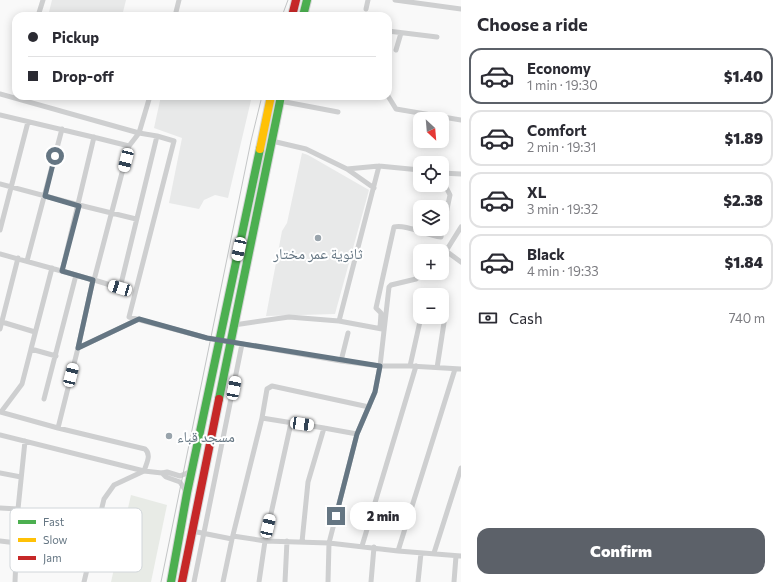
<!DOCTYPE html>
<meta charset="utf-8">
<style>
:root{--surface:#fff;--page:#f2f2f3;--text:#2b2b33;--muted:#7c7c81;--line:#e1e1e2;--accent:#5c6169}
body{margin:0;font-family:Commissioner,"Noto Naskh Arabic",sans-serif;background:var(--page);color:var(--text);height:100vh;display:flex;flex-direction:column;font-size:15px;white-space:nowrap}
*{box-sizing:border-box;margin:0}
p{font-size:13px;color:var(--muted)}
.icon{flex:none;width:22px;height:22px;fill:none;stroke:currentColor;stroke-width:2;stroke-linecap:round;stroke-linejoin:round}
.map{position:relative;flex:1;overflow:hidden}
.side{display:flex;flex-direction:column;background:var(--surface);width:320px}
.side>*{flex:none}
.banner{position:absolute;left:12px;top:12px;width:380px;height:88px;border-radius:12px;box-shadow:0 2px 10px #0003;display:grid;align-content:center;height:88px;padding:0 16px;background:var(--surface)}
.needle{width:26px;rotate:154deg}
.buttons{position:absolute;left:413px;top:112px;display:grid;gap:8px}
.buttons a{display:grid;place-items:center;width:36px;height:36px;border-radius:8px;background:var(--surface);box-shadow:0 2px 10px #0003;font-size:20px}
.end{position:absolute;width:18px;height:18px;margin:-9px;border:5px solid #657683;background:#fff;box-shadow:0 0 0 2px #fff}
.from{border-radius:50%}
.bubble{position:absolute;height:28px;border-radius:12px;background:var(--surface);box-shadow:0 2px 10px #0003;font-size:13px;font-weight:800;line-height:28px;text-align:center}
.car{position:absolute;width:12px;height:24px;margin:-12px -6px;border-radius:5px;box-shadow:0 0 3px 1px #0007;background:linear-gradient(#fff 24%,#345 0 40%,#fff 0 76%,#345 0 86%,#fff 0)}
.banner b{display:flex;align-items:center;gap:14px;height:38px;font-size:15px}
.banner b+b{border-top:1px solid var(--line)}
.banner i{width:10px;height:10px;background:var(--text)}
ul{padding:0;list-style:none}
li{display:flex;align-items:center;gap:12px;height:56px;margin:0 8px 6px;padding:0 8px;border:2px solid var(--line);border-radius:12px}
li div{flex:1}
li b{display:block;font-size:15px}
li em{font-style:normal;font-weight:800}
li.active{border-color:var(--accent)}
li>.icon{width:36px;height:36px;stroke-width:1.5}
h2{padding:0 16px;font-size:18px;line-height:48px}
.pay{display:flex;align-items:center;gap:10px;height:44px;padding:0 16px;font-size:15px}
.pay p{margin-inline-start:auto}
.button{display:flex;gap:8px;margin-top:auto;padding:8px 16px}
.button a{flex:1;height:46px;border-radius:12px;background:var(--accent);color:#fff;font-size:16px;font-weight:800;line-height:46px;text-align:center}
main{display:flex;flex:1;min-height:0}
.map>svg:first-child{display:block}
.built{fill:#e8e9e9}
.green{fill:#e8ebe6}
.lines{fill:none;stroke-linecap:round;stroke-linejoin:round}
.fast-casing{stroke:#d5d6d7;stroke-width:10}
.slow-casing{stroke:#d5d6d7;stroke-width:10}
.jam-casing{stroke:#d5d6d7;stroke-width:10}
.street{stroke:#cecfd0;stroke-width:5}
.fast{stroke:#4caf50;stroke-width:8}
.slow{stroke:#ffc107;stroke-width:8}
.jam{stroke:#c62828;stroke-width:8}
.tram{stroke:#c3c5c6;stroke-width:1}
.route{stroke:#657683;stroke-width:5}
.poi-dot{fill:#99a4ac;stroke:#fff;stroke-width:1.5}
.labels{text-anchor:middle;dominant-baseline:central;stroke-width:4;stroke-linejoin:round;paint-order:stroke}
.poi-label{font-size:15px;fill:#657683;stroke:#fff}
.key{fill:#fff;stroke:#d1d6da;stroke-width:1}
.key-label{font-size:11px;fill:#657683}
</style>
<main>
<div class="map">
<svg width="461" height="582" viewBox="0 0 461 582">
<rect width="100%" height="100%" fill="#f9f9f9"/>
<path class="built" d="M52,0H126L122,16H48Z
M161,96H252L228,198L215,195L204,200L199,209L169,203L182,138L154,128Z
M302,153L308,155L369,190L335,314L266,316L282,231L287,223Z"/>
<path class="green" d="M131,495L167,505L151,582H111Z"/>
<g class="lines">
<g class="fast-casing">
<path id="fast" d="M303,16L307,0
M219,399L281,96
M171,582L187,493L260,149"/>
</g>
<g class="slow-casing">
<path id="slow" d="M260,149L271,96"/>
</g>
<g class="jam-casing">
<path id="jam" d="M292,16L296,0
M182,582L219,399"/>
</g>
<path class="street" d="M395,0L461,9
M366,9L368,0
M38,16L43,0
M175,16L179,0
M388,31L437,37
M396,50L401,33
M0,94L139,133L129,146L97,138L0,115
M150,96L139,133L157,136L174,141L129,317L207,338L341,361L348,333
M388,96L396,109L461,120
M280,101L338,112
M94,137L62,271L93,280H94L129,146
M272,141L306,149L347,169L379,166L420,170
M347,169L374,188
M442,173L461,174
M0,184L79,205L136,219
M0,230L28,122
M446,251L461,262
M0,254L65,272
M442,255L446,251L461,227
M27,261L62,129
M91,279L120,288L157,136
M339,321L379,166
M2,322L35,332
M234,325L289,317L339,321L382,329
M380,328L381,313L376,308L394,227C407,224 426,236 441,237L450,195L443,181V173
M0,329L18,258
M78,348L93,280
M31,349L52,268
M341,361L380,366H410L461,369
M410,366L421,317
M437,368L446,310
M44,399L76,275
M0,412L58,428L145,449C152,455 146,464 144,471L114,485L104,499L84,582
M1,412L22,384L31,349L56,356
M262,418L324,428L357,434
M58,428L78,348L139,319
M0,435L144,471L162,473L167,472L180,476L192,471
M0,473L21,477
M162,473L166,477L180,482L187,493
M0,508L18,509
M192,531L232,539
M233,536L265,541L329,543L398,551L461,556
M0,541L17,543
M302,542L308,482L324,428
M362,546L416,366
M398,551L455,369
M434,553L461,468
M15,582L18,509L25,441
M194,582L242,344
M223,582L232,539L262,418L267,389L272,386L369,407
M259,582L265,541L291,423
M285,582L287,541
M328,582L329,543L357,434L375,392L380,366L389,287L391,285L416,279L423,273
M371,582L374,547
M418,582L421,553
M454,582L456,556"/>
<use href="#fast" class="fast"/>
<use href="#slow" class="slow"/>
<use href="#jam" class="jam"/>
<path class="tram" d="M282,16L288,0
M161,582L251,141L262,96"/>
</g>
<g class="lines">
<path class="route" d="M55,156L45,196L79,206L62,271L93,280L78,348L139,319L207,338L380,366L375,392L357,434L336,516"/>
</g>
<g class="poi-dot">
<circle cx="318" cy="238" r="4"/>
<circle cx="169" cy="436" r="4"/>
</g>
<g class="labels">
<g class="poi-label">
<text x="318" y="253">ثانوية عمر مختار</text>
<text x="177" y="436" text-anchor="start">مسجد قباء</text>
</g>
</g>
<rect x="10" y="508" width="132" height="64" rx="6" class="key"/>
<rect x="18" y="520" width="18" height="4" fill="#4caf50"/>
<rect x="18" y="538" width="18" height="4" fill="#ffc107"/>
<rect x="18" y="556" width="18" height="4" fill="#c62828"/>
<g class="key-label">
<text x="43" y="526">Fast</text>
<text x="43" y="544">Slow</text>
<text x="43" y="562">Jam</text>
</g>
</svg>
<div class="buttons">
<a><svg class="needle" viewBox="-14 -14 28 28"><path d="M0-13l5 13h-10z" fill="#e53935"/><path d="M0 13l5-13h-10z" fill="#7c7c81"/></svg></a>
<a><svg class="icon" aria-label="locate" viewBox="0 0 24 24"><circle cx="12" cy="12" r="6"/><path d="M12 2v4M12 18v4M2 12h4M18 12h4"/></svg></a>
<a><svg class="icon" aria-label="layers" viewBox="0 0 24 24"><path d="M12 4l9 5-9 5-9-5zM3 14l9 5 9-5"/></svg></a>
<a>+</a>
<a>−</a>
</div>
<i class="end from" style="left:55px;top:156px"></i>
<i class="end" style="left:336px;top:516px"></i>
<div class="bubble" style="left:350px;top:502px;width:66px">2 min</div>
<i class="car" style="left:126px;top:160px;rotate:194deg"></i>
<i class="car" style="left:239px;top:249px;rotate:192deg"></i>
<i class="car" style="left:120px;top:288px;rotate:287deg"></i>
<i class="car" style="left:71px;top:375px;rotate:14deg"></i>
<i class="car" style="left:234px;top:388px;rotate:11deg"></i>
<i class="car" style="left:302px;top:424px;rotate:98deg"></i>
<i class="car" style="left:268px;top:526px;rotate:13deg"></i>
<div class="banner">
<b><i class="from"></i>Pickup</b>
<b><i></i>Drop-off</b>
</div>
</div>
<section class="side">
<h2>Choose a ride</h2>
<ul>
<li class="active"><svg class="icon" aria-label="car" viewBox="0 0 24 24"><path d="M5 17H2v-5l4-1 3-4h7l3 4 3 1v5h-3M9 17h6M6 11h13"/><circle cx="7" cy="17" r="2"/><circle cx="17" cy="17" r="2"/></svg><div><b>Economy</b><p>1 min · 19:30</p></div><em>$1.40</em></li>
<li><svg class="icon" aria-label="car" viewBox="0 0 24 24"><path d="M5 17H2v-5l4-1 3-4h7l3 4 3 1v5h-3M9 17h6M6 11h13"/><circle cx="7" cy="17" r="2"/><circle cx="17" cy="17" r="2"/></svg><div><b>Comfort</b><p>2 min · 19:31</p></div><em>$1.89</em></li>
<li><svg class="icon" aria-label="car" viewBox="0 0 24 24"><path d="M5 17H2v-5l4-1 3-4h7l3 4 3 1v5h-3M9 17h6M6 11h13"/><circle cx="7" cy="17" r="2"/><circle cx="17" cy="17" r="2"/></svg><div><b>XL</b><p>3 min · 19:32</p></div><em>$2.38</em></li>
<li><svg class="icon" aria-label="car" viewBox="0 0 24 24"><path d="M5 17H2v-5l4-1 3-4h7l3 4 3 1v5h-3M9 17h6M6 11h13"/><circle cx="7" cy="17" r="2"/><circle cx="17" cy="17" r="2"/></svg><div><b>Black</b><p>4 min · 19:33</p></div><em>$1.84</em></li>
</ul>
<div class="pay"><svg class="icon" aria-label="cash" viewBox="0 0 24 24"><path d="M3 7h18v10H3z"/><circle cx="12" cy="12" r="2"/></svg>Cash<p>740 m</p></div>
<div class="button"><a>Confirm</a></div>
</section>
</main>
